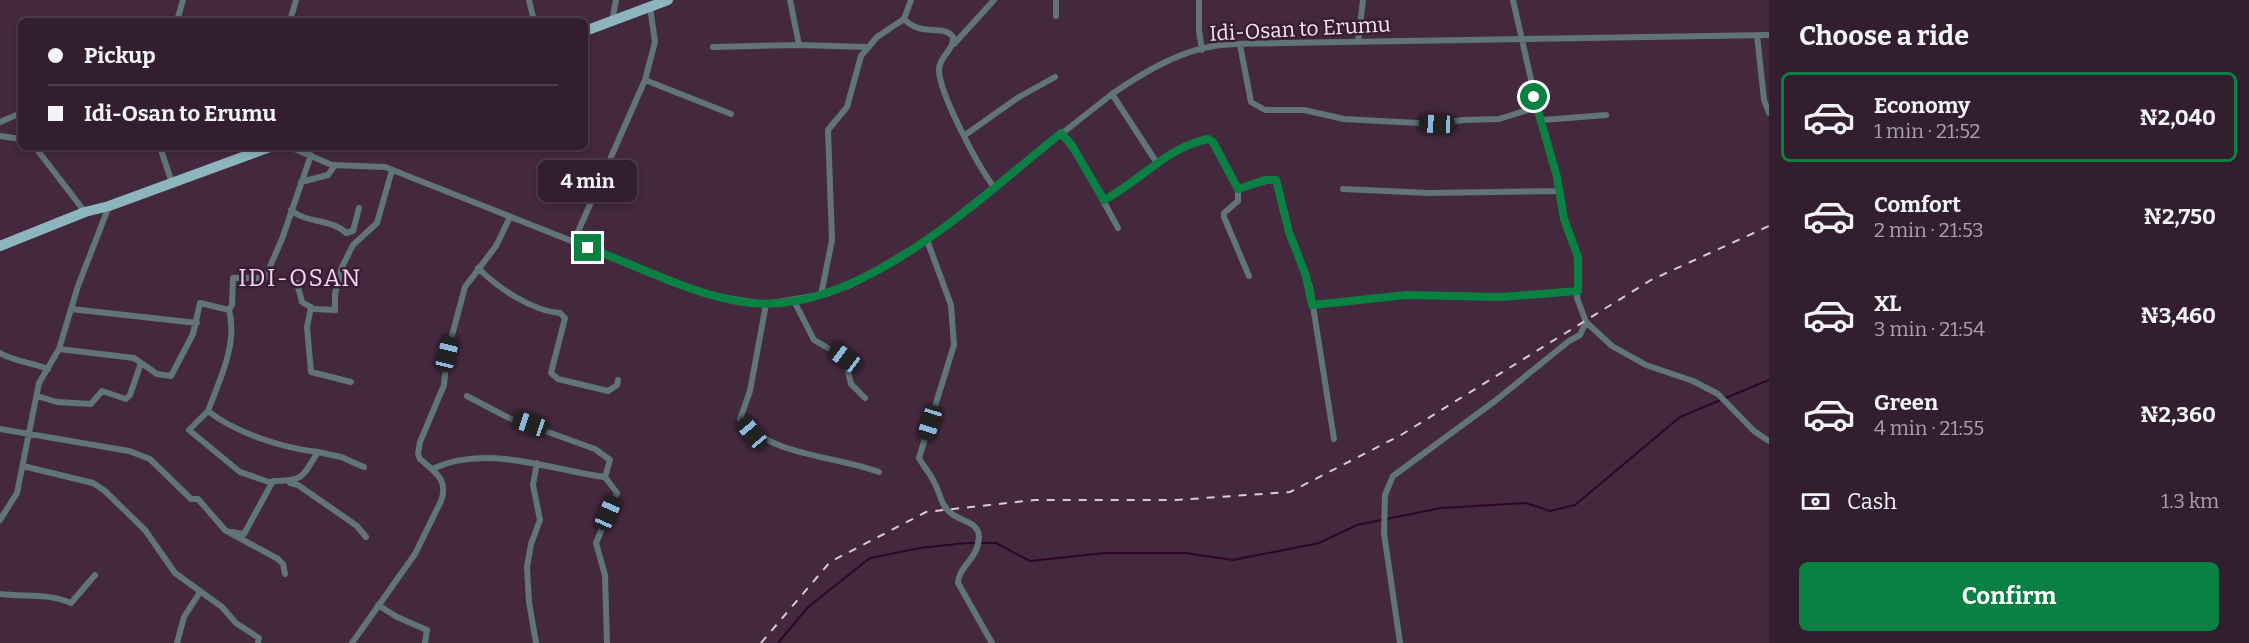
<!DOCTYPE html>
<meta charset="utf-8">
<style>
:root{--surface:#321e2e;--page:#3d2b3a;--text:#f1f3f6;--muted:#a8a2aa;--line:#4d3c4a;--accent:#0b8043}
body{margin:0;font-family:Bitter,serif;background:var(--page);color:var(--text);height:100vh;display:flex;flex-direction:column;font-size:22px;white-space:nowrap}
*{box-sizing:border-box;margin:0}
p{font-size:20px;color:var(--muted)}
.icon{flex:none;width:33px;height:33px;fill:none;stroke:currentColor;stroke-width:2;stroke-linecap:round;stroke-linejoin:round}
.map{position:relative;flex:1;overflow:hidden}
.sheet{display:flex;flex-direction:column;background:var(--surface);width:480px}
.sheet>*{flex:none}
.guide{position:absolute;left:18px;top:18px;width:570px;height:132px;border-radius:9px;box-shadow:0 3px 9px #0003,0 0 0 2px var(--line);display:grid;align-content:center;height:132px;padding:0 30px;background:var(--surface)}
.end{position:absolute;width:27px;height:27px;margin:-14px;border:8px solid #0b8043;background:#fff;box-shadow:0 0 0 3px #fff}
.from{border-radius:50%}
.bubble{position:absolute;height:42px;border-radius:9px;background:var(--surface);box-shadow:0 3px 9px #0003,0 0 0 2px var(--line);font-size:20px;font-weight:700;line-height:42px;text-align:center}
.car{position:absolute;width:18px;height:36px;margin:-18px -9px;border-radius:8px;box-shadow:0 0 4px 2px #0007;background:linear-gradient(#222 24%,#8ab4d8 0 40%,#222 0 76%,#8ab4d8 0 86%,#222 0)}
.guide b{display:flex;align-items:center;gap:21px;height:57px;font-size:22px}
.guide b+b{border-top:2px solid var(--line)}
.guide i{width:15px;height:15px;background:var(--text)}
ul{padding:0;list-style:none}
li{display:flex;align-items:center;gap:18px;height:90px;margin:0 12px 9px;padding:0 18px;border:3px solid transparent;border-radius:9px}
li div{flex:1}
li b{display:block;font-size:22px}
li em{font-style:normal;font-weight:700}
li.on{border-color:var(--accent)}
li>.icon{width:54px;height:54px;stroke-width:1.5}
h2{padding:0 30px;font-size:27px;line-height:72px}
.pay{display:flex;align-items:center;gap:15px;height:66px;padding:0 30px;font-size:22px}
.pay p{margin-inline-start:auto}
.cta{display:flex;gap:12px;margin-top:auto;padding:12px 30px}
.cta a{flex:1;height:69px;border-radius:9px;background:var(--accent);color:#fff;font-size:24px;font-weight:700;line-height:69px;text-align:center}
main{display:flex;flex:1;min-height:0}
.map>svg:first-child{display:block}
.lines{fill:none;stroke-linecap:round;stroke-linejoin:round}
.stream{stroke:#2f0629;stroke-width:2}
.street{stroke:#617479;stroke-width:6}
.primary{stroke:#8cb5be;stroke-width:10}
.rail{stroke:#dcc9d8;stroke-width:2;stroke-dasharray:8 8;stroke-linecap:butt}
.route{stroke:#0b8043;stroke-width:8}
.labels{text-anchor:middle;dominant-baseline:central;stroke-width:5;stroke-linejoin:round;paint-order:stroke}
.street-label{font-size:21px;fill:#f8e6f4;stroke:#381e34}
.quarter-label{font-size:24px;letter-spacing:1.5px;fill:#f7d4ef;stroke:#381e34}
</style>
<main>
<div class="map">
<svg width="1769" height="643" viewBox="0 0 1769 643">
<rect width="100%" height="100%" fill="#43283e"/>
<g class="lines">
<path class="stream" d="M778,643L808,607L870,558L920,548L966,543H996L1030,561L1105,553H1185L1233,560L1319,543L1357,525L1441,508L1526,503L1550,511L1575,505L1680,417L1769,380"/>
<path class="street" d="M529,0L534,21
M790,0L799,45
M1056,0V16
M1199,0V31L1202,50
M1513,0L1535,97L1557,177L1564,219L1578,257L1577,298L1586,322L1612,346L1646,365L1693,381L1718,394L1754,431L1769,441
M904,19C922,38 942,23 953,37C954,51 939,56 939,70C939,93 979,168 994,187
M177,21L183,0
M290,21L296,0
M612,21L616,0
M1757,35L1764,100L1769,113
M1358,42L1363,0
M954,44L994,0
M1240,45L1251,102L1265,110H1304L1344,119L1437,124L1463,120L1499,119L1538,107
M713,47L799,45L866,47
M645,80L731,114
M1112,94L1157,163
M1542,120L1606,115
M0,122L21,113
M1061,133L1081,160L1118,228
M965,135L1019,97L1055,77
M0,136L21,139
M35,147L85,212
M160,147L172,183
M290,147L332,165L385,167L708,295L766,304L825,294L851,285L927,240L1112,94C1144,72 1182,49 1221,45C1241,43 1262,44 1282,43L1769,35
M311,155L282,239L265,278H233L232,305L229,310C238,343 220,379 208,411C236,433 282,448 318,452
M301,182L328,175L335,165
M1238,189L1273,179L1278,184L1289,232L1310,287L1334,439
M1343,189L1429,193L1560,191
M1104,200C1139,182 1167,147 1208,139L1213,142L1238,189V201L1224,213V217L1249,276
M291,210C307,224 331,218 346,233L353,231L359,208
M927,240L951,305L954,345L919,458C923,466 930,473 934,482C941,494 940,505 952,514C961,521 979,522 979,537C978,560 959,565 958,583L992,643
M573,243L645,80L655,42L650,7
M478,268C498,288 532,311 560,313L565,318L551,373L558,379L608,391L617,385L618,380
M297,283L302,302L314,309L335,310V294L342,267L353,245L377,223L392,170
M821,295L832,240L828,130L847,107L861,56L877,37L904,19L911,0
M794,301L814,340L845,358L851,384L865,398
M766,304L750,391L740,419C773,457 834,455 879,472
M1312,305L1407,295L1501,297L1578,291
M311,307L307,327L311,372L351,382
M71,309L197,323
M59,349L134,358L157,374L171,376L193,334L200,303L229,310
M0,353C15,362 32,362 48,369
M37,396L57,402L91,404L102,391L126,399L130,395L141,363
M208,411L189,430L240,472L272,483
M0,429L129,451L150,459L191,499H198L225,530L278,559L283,564L285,574
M23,466L93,483L105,491L145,530L175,573L222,607L236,623L259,638L258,643
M432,469C487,443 549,470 605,477L610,460L595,449L509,418L467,396
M605,477L617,493L596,543L605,575L607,643
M290,483L298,485L357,526L366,537
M0,520L17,493L39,383L59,349L78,286L109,206
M231,532L244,534L273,481C304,481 302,477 318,452L341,457L364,467
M0,594C24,597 49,593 71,603L95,575
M378,605L397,617L427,630L425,643
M177,643L184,617L200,592
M352,643L415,554L441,501C449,480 435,472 420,459L418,454L420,442L444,385L447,354L465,287L496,246L510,217
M536,643L529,602L527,567L531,544L540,520L533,485L537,463
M1400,643L1384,533L1385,495L1393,476L1495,401L1569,341L1580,335L1586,322"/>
<path class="primary" d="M585,31L668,0
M0,246L85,212L109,206L270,147"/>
<path class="rail" d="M761,643L830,562L926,512L1035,500H1176L1290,492L1401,435L1651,280L1769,226"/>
</g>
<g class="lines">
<path class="route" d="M588,248C640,266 689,294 743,302C855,320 980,198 1061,133L1071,144L1104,200C1139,182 1167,147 1208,139L1213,142L1238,189L1265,180H1276L1289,232L1306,276L1312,305L1407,295L1501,297L1578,291V257L1564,219L1557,177L1534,97"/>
</g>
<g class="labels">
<g class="street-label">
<text transform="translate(1300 29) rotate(-3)">Idi-Osan to Erumu</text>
</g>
<g class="quarter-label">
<text x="300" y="278">IDI-OSAN</text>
</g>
</g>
</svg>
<i class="end from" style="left:1534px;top:97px"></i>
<i class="end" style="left:588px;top:248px"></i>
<div class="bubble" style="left:538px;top:160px;width:99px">4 min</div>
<i class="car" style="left:1437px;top:124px;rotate:272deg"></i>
<i class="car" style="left:447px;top:354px;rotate:14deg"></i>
<i class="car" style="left:845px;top:358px;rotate:307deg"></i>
<i class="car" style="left:930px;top:423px;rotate:197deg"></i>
<i class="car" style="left:530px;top:424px;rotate:289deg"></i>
<i class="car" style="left:752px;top:433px;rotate:320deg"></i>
<i class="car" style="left:608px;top:513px;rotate:24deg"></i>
<div class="guide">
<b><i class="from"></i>Pickup</b>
<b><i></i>Idi-Osan to Erumu</b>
</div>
</div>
<section class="sheet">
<h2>Choose a ride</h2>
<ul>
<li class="on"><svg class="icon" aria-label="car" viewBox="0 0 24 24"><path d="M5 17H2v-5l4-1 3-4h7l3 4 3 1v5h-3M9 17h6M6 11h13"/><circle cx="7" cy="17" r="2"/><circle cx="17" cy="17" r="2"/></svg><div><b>Economy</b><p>1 min · 21:52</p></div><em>₦2,040</em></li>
<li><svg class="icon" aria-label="car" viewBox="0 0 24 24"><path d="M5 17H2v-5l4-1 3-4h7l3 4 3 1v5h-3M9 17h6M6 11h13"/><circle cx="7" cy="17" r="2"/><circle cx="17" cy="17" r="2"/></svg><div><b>Comfort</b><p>2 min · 21:53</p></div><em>₦2,750</em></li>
<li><svg class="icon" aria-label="car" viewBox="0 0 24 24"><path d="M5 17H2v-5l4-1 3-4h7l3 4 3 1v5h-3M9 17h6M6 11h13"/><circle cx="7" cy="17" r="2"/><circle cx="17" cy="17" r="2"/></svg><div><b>XL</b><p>3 min · 21:54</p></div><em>₦3,460</em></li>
<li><svg class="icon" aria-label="car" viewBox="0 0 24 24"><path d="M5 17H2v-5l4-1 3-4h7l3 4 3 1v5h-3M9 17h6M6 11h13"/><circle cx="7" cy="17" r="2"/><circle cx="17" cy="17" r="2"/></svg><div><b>Green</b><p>4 min · 21:55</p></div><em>₦2,360</em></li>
</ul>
<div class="pay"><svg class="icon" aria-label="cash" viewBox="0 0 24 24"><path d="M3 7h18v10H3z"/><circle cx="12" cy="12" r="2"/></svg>Cash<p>1.3 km</p></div>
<div class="cta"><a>Confirm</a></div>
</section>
</main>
